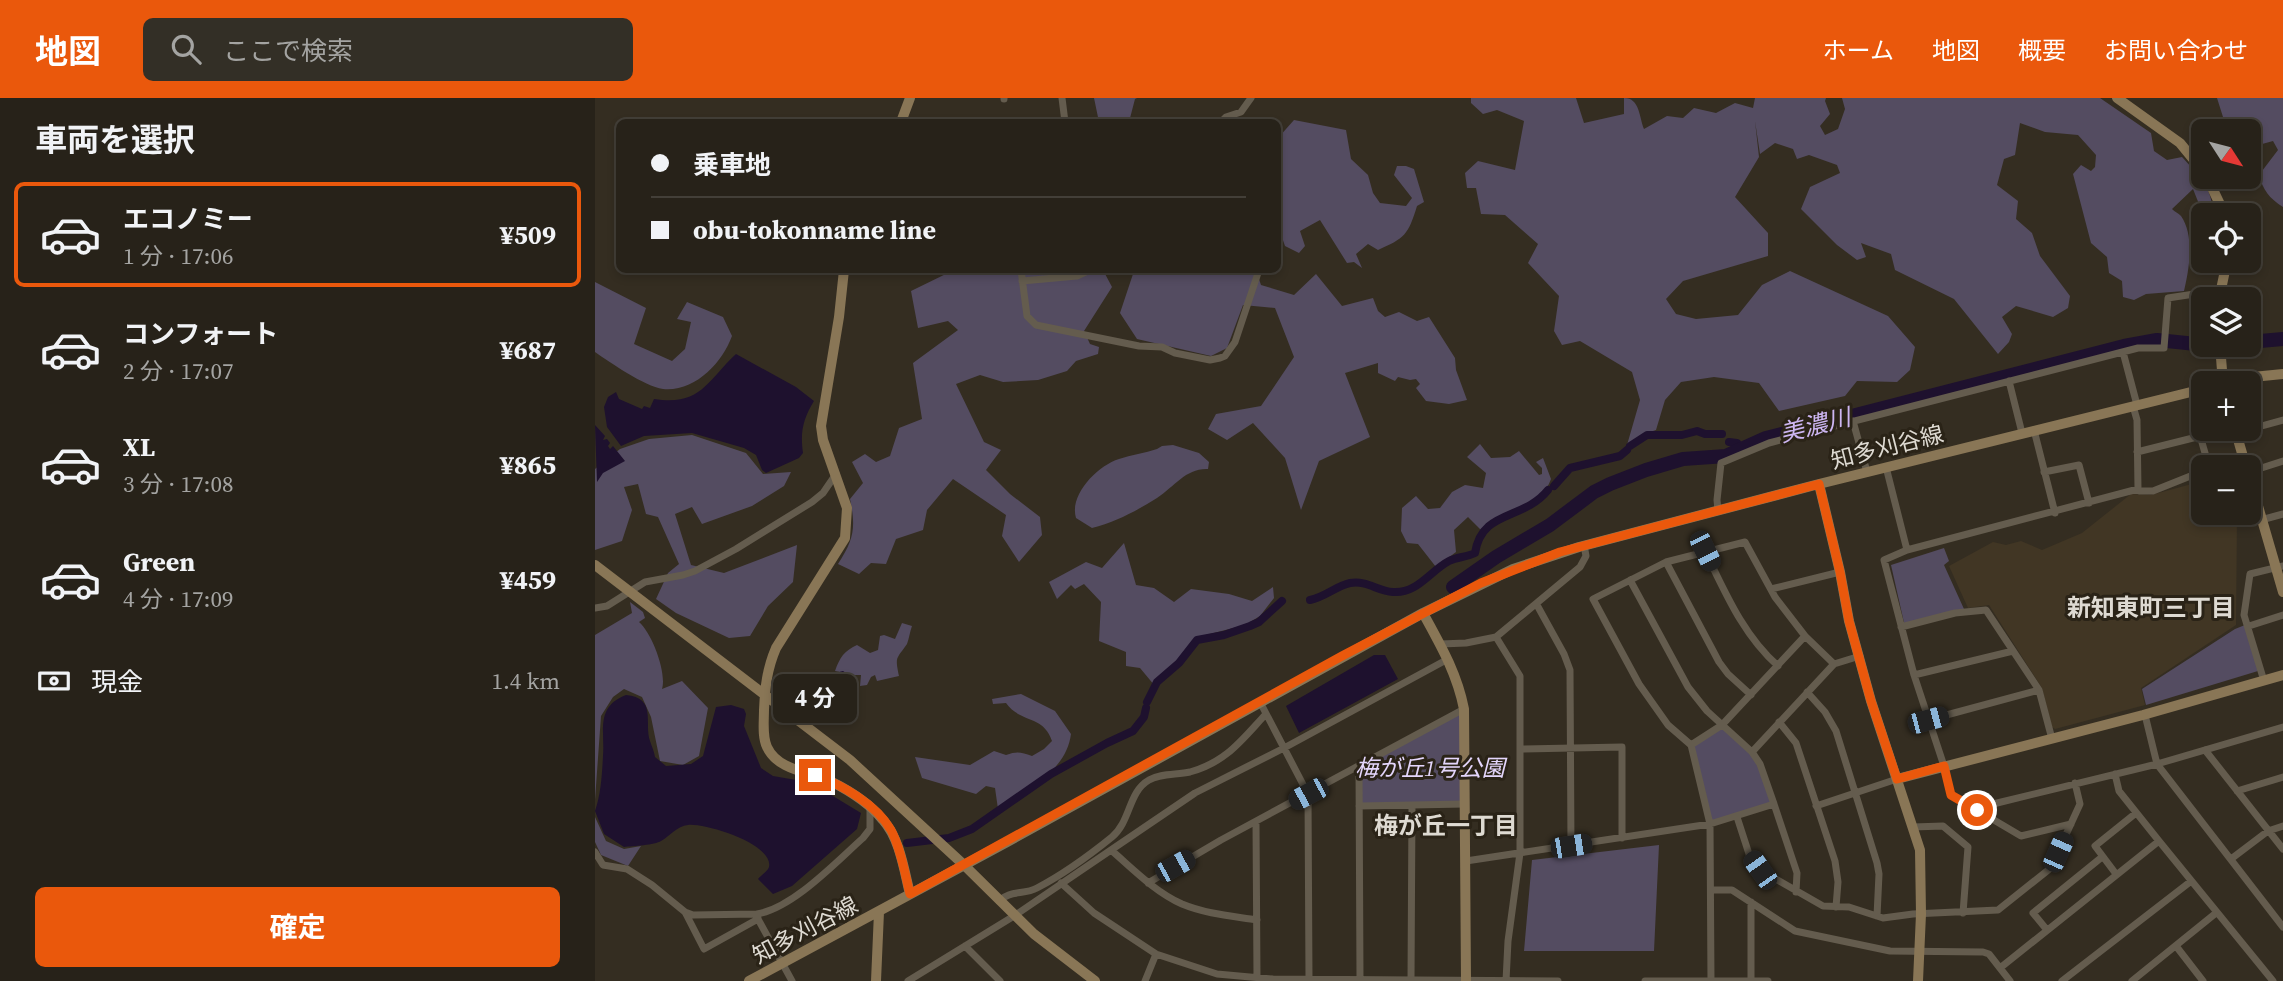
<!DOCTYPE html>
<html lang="ja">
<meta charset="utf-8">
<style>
:root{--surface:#272219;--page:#332f26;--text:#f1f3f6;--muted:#a4a4a2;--line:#433f38;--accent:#ea580c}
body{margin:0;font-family:"Source Serif 4","Noto Sans JP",serif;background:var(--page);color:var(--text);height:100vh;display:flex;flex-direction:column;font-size:26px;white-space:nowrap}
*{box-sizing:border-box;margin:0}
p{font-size:23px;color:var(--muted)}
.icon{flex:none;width:38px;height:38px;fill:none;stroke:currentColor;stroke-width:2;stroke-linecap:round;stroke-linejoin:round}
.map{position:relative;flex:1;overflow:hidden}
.side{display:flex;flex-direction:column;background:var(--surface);width:595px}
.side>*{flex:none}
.top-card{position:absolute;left:21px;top:21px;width:665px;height:154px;border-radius:10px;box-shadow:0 4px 10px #0003,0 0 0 2px var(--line);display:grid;align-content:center;height:154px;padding:0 35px;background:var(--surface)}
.needle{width:46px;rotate:126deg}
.controls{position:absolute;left:1596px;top:21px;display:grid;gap:14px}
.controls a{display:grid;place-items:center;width:70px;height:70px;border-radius:10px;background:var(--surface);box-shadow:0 4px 10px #0003,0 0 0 2px var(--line);font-size:35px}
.end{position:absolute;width:32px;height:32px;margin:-16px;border:9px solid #ea580c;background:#fff;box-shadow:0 0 0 4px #fff}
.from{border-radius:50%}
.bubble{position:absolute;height:49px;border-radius:10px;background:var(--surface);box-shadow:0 4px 10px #0003,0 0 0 2px var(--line);font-size:23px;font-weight:700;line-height:49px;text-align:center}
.car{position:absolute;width:21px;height:42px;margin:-21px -10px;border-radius:9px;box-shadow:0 0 5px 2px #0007;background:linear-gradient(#222 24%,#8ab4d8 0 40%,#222 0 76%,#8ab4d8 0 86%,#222 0)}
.top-card b{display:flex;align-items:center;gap:24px;height:66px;font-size:26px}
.top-card b+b{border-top:2px solid var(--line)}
.top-card i{width:18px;height:18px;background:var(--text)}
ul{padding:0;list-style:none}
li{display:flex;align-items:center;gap:21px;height:105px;margin:0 14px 10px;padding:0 21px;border:4px solid transparent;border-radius:10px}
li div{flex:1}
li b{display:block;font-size:26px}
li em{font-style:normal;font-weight:700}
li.active{border-color:var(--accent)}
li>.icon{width:63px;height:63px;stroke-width:1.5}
h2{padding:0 35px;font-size:32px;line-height:84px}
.pay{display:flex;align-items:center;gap:18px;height:77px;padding:0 35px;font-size:26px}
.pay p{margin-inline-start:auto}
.action{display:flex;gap:14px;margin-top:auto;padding:14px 35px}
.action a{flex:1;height:80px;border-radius:10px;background:var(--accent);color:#fff;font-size:28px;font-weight:700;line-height:80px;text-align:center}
header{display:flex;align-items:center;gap:42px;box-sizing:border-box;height:98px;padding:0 35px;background:var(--accent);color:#fff}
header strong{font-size:33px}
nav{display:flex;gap:38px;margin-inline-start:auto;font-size:24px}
.search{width:490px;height:63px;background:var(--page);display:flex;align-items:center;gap:18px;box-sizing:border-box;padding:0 24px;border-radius:10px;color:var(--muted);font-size:26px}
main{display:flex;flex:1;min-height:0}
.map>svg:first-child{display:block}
.built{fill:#413624}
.green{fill:#544c61}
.water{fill:#1e112e}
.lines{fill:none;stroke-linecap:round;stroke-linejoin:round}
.canal{stroke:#1e112e;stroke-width:8}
.river{stroke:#1e112e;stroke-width:14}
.street{stroke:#645c4e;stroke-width:7}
.secondary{stroke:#897656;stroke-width:10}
.route{stroke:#ea580c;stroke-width:9}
.labels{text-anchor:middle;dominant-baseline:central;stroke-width:6;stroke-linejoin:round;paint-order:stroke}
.street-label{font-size:23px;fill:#dedad2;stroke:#2a2317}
.park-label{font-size:23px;font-style:italic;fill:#e4d6fc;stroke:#2a2317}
.water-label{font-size:24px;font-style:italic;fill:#cdb6f2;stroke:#2a2317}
.neighbourhood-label{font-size:24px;font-weight:bold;fill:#dedad2;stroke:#2a2317}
</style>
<header>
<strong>地図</strong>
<div class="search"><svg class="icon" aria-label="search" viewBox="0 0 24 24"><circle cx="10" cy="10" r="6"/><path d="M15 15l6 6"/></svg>ここで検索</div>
<nav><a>ホーム</a><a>地図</a><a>概要</a><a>お問い合わせ</a></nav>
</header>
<main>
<section class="side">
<h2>車両を選択</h2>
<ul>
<li class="active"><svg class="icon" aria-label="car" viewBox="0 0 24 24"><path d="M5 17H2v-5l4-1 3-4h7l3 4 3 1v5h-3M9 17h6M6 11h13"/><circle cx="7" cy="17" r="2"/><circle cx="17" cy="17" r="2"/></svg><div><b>エコノミー</b><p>1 分 · 17:06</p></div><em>¥509</em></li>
<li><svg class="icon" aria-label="car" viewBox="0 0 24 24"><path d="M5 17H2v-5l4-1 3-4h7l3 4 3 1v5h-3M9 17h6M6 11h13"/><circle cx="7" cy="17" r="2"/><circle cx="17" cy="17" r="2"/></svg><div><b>コンフォート</b><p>2 分 · 17:07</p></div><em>¥687</em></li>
<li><svg class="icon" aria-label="car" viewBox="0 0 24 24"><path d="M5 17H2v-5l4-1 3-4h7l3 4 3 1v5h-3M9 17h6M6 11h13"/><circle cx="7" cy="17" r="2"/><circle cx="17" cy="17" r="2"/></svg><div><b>XL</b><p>3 分 · 17:08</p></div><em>¥865</em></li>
<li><svg class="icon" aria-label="car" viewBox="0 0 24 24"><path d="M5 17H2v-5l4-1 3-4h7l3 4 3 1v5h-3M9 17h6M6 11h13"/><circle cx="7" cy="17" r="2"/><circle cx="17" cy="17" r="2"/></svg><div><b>Green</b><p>4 分 · 17:09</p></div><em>¥459</em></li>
</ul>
<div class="pay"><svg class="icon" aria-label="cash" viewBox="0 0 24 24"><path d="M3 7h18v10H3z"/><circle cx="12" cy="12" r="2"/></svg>現金<p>1.4 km</p></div>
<div class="action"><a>確定</a></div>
</section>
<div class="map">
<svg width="1688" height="883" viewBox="0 0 1688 883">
<rect width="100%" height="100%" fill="#342d21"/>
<path class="built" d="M1608,383V415H1641L1642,418L1641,527L1546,590L1550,607L1460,631L1457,629L1447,590L1394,507L1373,510L1354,468L1398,444L1411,447L1426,443L1447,452L1487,435L1536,396L1556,397Z"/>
<path class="green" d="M499,0H542L540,1L534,24H504Z
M876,0H981L989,25L1029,16V0C1045,0 1044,19 1049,31L1072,18L1088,20L1099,10L1121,15L1140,5L1158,10L1160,0H1231L1230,3L1235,16L1225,28L1230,37L1243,31L1250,11L1247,0H1505L1556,35L1559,53L1572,62L1587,59C1601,74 1622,95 1616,117H1608V123L1602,113L1604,106L1598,91L1577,111C1580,114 1583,115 1586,118C1600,138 1594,172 1589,193L1551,196L1539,202L1528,199L1527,183L1514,175L1512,159L1496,145L1478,76L1486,67L1496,73L1500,69L1501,57L1483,37L1450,34L1425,25L1420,57L1409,61L1402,87L1423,103L1421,121L1437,135L1445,158L1475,198L1473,210L1458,219L1421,208L1407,219L1417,236L1414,244L1403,256L1359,201L1300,172L1296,156L1266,145L1271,159L1262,162L1242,147L1206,111L1215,89L1245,75L1242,67L1214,57L1202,61L1198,51L1180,45L1165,56L1160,23L1164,59L1140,99L1173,135V158L1088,183L1071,201L1081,216L1101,221L1143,217L1167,187L1195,173L1293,218L1320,249L1315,272L1302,284L1262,283L1250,298L1184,313L1164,285L1119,279L1086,284L1070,302L1061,332L1046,337L1032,347L1045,302L1037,274L985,243L967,247L959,233L964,198L933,165L943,146L910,117L886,116L881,90H872L870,75L883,63L920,72L929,23L902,12L888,16L876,5Z
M1622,0H1688V109C1674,100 1668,92 1664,77L1683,52L1678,43L1660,48L1654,47V33H1639L1628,19Z
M699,22L751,32L756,61L773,77L778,95L785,105L811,108L817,100L799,77L802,68H811L819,71L829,104L822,108C813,137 810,140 783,152L773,146L761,156L767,170L759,164L752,165L725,122L705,133L710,148L704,155L690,148L683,128V40Z
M359,172H508L517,189L489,233L495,246L504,249L503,256L481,263L472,273L443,282L408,284L385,277L361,286L389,344L406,352L391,372L415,396L445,419L447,437L424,464L407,438L411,417L358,381L332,412L328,432L301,441L291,466L276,465L264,476L243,466C259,441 261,430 255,401L268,385L257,364L270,356L281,364L295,358L304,330L327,321L318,265L363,232L353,223L323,230L316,193Z
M543,172H661L666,187L699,197L721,176L747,208L778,200L783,213L790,219L804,214L822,223L834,219L860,260L861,272L872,302L854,306L831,303L821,290L825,286L821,281L815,282L803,279L800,283L783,275V265L750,275L775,339L724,363L706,412L690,360L658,325L632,342L613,331L621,316L666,308L699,259L680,210L648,207L632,250L616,258L542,241L525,215L539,173Z
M0,184L51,210L39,246L77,263L90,251L96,224L82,221L92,204L128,219L137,238C127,265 100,294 68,291C49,288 16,265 0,254Z
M97,337L151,355L168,376L196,374L189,388L157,408L107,426L97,409L80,416L96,467L129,475L202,447L198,484L173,508L155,538L134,540L81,515L61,501L73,475L84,466L63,419L51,416L43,386L29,389L37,412L27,443L0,452V371L25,351L54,341Z
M885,346L896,360L915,359L924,353L944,377L947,376V370L941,364L948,360L956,381C945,412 907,412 886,432L873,419L859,432L861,454L841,469L823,446L812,445L806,433L807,410L821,398L833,411L845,410L857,394L870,387L888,390L891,375L872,359Z
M578,347L604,355L614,364L613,371C591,370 580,388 562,400C541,413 521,424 497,430L481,420C474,397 502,368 524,361C536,357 550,355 562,351L567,348Z
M529,445L541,487L559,490L579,504L596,491L634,496L657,503L678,489L679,500L665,518L650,527L603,539L560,588L545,570L531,568V554L504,543L506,504L489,486L480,491L476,487L462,501L454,484L491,464L507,470Z
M1349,450L1354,463L1349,467L1369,511L1310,529L1296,467Z
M35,504L48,514L50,520L44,524C57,535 72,575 67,591L87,583L113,610L104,658L88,667L65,663L56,619L47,599L29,591L18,599L6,618L0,702V537L37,515Z
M307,525L317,528C315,533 314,541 312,546C301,562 300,558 304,578L282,583L280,577L276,579L272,587L265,588L266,577H260L250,598L234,606L230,601L229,586L234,582L233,592L239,596C247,592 253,584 252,575L240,573C245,559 249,553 262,547L275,555L283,552L285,538L289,537L300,541Z
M1650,527L1663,573L1551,607L1547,591L1640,531Z
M426,596L460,613L476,636C471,674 432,691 403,711L400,690L391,688L381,696L327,680L320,659L375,667L399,653L411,657C422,653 426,654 437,658L449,651L457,643C448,616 426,626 411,605L398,606L397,601Z
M869,611L870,706L764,708V668Z
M1127,627L1157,654L1179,706L1115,726L1096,647Z
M0,719L11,743L29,751L46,748L33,768L6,757L0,744Z
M1064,747L1059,853H929L937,762Z"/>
<path class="water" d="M141,256L201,289L219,303C208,321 205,334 208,355L204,360L171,375L167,372L161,357L149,350L97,335L49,338L26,348L12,329L9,309L13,299L21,294L24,301L47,311L49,308L55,310L59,301C106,308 111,284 141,256Z
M0,327L10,338L8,342L12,341L15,345L13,348L15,351L18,348L30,363L8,375L2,384Z
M779,557H790L803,581L704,635L691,608Z
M248,573L251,575L252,581L239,596L234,592C236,581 236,576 248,573Z
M31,597C62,600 49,624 55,643C57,649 59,653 60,659L71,668L96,666L108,658L121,609L136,607L149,611L151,616L149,628L166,670L178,678L207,683L223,689L266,715L262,731L197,788L178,796L163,781C166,777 173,773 174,769C179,746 110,725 93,727C82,728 75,738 66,743C60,747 38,748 29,749L9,736L0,713C6,696 7,676 8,658C10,633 0,609 31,597Z"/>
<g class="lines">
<path class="canal" d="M1134,344L1142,345
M1035,348L1052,337H1087L1102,333L1110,336H1127
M959,388L975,370L1025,358L1032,352
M715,502C730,499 741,488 755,485C772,482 782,493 798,494C822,496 835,473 854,463C862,459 872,459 880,455C887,411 928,423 953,392
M552,604L562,584L584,565L602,542L629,537L655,528L664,524L687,503
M312,745L354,740L377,731L456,676L512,645L538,633L549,619L551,610"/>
<path class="river" d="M1654,244L1688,241
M858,489L901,459L955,427L999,394L1015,386L1051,372L1088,361L1131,358L1171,340L1529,248L1562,242L1611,247"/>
<path class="street" d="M409,0V1
M467,0L470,24
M626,24L631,19L646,14L656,0
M426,172L432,218L441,227L544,248L567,249L580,255L615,262L625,260L630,258L640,244L664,172
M427,183L482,178L495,172
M1528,254L1542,307
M1414,283L1427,335
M1538,308L1542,322L1543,391
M1258,323L1272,374
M1439,332L1460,415
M1641,335L1688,322
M1542,354L1602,339L1606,341L1614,369
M1291,369L1312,452
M1608,373L1558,393H1544L1543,391L1312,452L1289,462L1319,577L1349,668L1356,697L1382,712L1398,706L1562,666L1688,629
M1449,374L1484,367L1494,405
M1654,374L1688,363
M1123,412L1122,402L1126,365L1174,345L1543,250H1569L1573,200L1606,195H1624
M1666,422L1688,416
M1110,453C1130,494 1148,537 1183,568
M1071,464L1124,564L1133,576L1156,597
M1176,491L1245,474
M942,507L969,556L975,572L976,748
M0,510L12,508L50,484L88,477L100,473L141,451L217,404L228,395L241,376
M1654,528L1688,517
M1306,529L1360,515L1391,512L1444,592L1457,641
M1210,538L1239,566
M901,539L925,578V755L913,843L911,883
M846,546L871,545L901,539L985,469L991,458L989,447
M1319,577L1418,553
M1669,583L1649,517L1655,476L1688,468
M1212,594L1230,614L1241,633L1282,765L1284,776L1282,818
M665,604L713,696L714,882
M1550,617L1562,666L1688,829
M1333,622L1444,592
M1184,624L1201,645L1240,763L1243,784L1241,809
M1096,647L1127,627L1210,538L1180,499L1150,444L1071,464L998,501L1044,586L1073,627L1096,647L1115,726L1116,883
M925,651L1027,649V740
M1610,652L1688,751
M1157,654L1239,566L1265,558
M764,668L765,881
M1520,676L1524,693L1564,743
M1642,693L1688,679
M1179,706L1202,775L1201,794
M764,708L870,706
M1221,708L1302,681
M1382,712L1426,738L1476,726
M1142,719L1154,756L1165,772L1228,808L1254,809L1288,820L1318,816L1403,812L1462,765L1463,754L1485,706L1480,685
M661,724L662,880
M1318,729L1348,728L1373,749L1368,815
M516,752L600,695L689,650L853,561
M0,754L8,767L32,771L57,787L90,814L109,851L163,821L197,883
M1636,761L1673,733L1688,728
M871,763L1115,726L1179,706L1165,666L1157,654L1112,613L1093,589L1035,482
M1521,776L1500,748L1541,715
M466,785L499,815L561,856L622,876L678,881L963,883
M553,785L626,742L869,611
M1116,792H1137L1200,833L1295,853L1388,854L1394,856L1415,883
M404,803C415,792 429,797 442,790C467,777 496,756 517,739C536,723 533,694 554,682C565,675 582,677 595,674C631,664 646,643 670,617
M90,814L98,817L162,816L163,820
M162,816C198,810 241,764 268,740L275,731V710
M1452,832L1438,815L1507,759
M370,848L405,883
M1581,848L1608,883
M1405,870L1564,743L1678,883
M1156,881V804
M816,882L817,707
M313,883L419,818L516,752C538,771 560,794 587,806C611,816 637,818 662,822
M550,883L561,856
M1050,883H1173
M1467,883L1595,784
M1537,883L1621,815"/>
<path class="secondary" d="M1522,0L1585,45L1608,73
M306,24L315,0
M1612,79L1630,117
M249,172L244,219L226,328L228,342L252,410L250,440L181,550C172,571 170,589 169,612C169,624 167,638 172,649C183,673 216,674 237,684C255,693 275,706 288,722C305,741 309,772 315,796
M1624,201L1632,163
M1625,247L1628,285L1648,280L1688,276
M1640,331L1651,369
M1654,377L1688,494
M1224,386L1245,474L1254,523L1276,603L1325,752L1326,816L1323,883
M0,467L255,662L369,767L439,836L500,883
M828,515C845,546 862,575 869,611L871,883
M1302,681L1548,617L1688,577
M154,883L412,744L828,515L918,471L984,449L1224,386L1608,291
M281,883L284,814"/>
</g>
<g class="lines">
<path class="route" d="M220,677C247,687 281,706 296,732C306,751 310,776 315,796L747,558L886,485L965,454L1224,386L1245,474L1254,523L1276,603L1302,681L1349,668L1356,697L1382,712"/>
</g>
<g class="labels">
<g class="street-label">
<text transform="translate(1292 349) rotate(-14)">知多刈谷線</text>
<text transform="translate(210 832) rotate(-28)">知多刈谷線</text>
</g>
<g class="park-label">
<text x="835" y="670">梅が丘1号公園</text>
</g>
<g class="water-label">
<text transform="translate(1220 327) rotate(-14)">美濃川</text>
</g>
<g class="neighbourhood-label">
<text x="1556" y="509">新知東町三丁目</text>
<text x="851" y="727">梅が丘一丁目</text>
</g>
</g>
</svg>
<div class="controls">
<a><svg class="needle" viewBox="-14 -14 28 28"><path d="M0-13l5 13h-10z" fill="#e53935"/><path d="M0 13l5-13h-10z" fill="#a4a4a2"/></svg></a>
<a><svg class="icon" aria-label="locate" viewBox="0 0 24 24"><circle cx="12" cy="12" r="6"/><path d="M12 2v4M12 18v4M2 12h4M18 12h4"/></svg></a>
<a><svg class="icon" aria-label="layers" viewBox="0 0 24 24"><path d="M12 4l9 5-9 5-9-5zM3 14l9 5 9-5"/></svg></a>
<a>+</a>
<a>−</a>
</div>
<i class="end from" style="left:1382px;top:712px"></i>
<i class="end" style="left:220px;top:677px"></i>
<div class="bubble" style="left:178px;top:576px;width:84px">4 分</div>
<i class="car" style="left:1110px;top:453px;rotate:154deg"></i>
<i class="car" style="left:1333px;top:622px;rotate:75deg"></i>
<i class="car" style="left:713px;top:696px;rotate:242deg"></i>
<i class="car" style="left:976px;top:748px;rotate:81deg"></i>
<i class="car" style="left:1463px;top:754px;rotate:24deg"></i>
<i class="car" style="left:580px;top:768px;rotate:61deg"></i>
<i class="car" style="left:1165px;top:772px;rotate:325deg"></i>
<div class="top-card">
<b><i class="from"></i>乗車地</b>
<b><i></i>obu-tokonname line</b>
</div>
</div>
</main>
